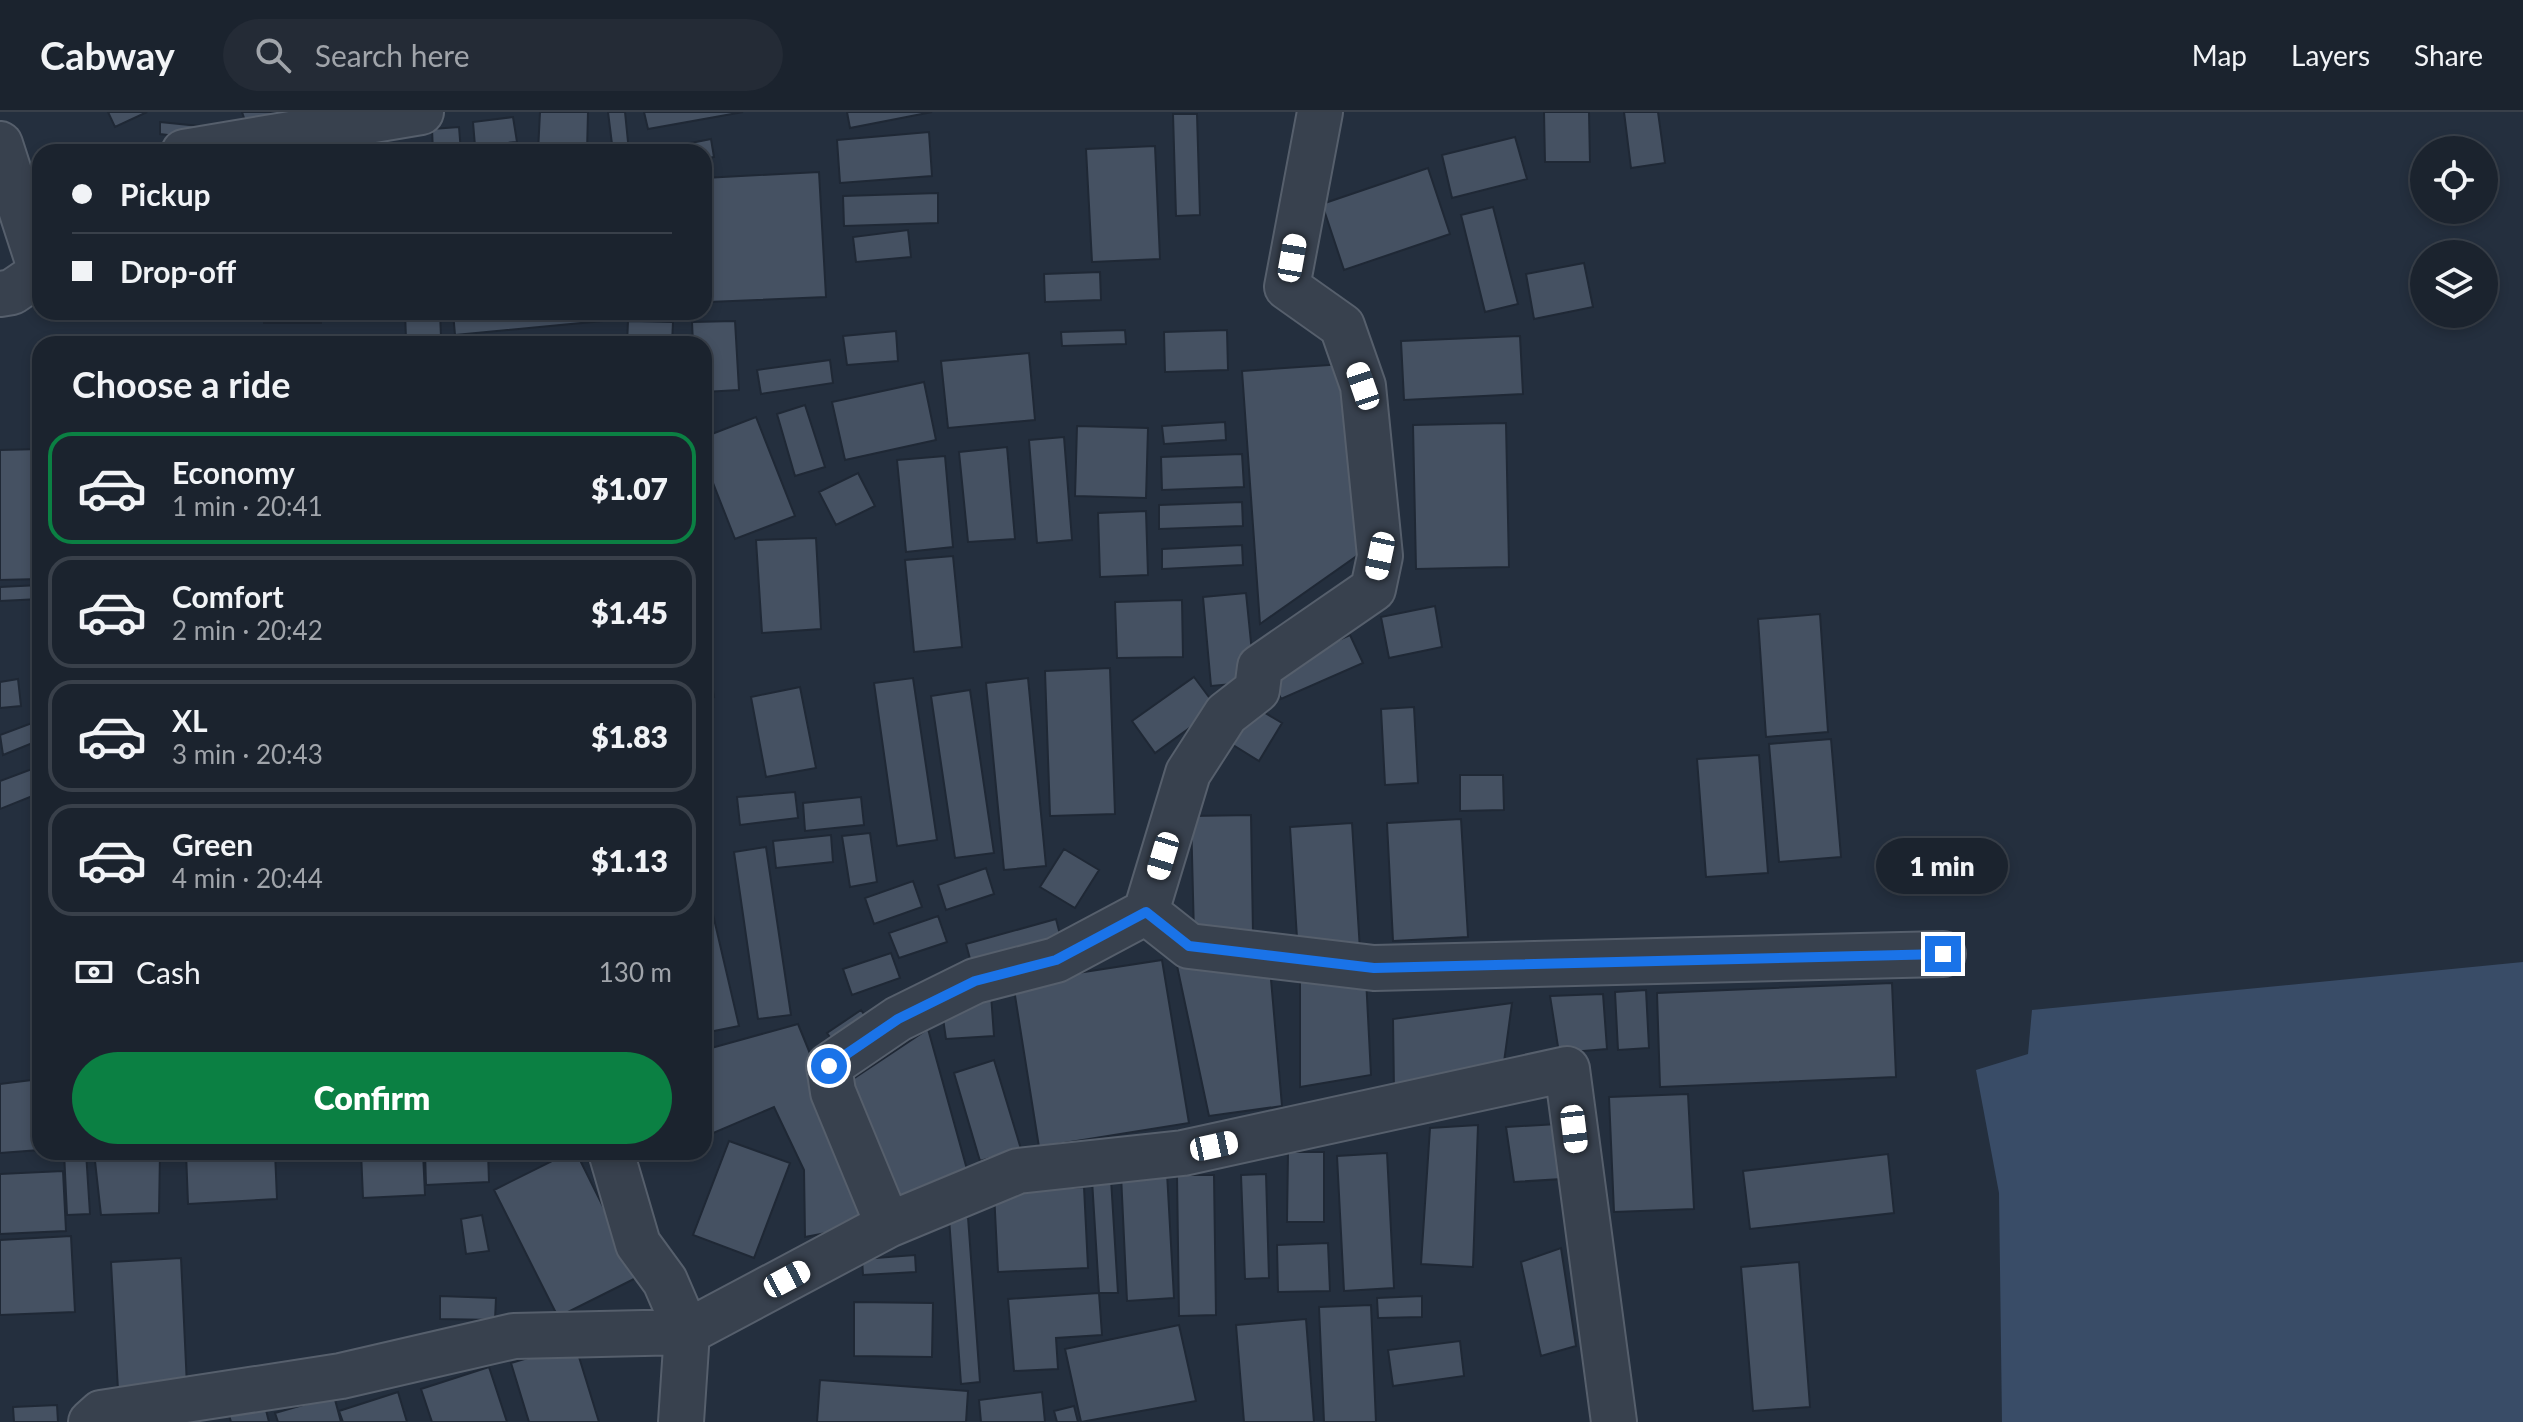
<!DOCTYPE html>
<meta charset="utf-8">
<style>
:root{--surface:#1b232e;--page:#242b36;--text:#f1f3f6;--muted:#a0a4aa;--line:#39404a;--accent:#0b8043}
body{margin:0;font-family:Lato,sans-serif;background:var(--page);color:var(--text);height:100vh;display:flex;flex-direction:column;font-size:30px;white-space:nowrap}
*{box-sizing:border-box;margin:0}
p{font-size:26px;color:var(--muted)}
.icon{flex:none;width:44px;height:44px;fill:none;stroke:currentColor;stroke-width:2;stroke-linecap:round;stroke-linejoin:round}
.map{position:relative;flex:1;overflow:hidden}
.drawer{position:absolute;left:32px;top:224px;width:680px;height:824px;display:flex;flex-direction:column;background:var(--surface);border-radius:24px;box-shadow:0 4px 12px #0003,0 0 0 2px var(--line)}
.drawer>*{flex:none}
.hud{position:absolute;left:32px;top:32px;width:680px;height:176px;border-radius:24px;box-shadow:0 4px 12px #0003,0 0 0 2px var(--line);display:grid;align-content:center;height:176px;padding:0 40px;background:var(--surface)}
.buttons{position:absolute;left:2410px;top:24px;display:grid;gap:16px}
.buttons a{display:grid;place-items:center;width:88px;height:88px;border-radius:50%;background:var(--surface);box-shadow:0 4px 12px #0003,0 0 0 2px var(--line);font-size:40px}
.end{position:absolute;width:36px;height:36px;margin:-18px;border:10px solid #1a73e8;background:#fff;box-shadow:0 0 0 4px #fff}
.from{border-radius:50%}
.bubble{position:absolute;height:56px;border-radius:28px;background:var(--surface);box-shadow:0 4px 12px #0003,0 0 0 2px var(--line);font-size:26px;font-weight:800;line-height:56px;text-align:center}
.car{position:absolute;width:24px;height:48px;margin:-24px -12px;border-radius:10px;box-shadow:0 0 6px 2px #0007;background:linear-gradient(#fff 24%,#345 0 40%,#fff 0 76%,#345 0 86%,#fff 0)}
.hud b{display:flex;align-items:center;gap:28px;height:76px;font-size:30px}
.hud b+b{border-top:2px solid var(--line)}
.hud i{width:20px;height:20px;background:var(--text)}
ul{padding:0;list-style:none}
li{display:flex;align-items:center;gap:24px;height:112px;margin:0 16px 12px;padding:0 24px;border:4px solid var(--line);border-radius:24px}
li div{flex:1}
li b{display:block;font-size:30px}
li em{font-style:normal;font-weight:800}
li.selected{border-color:var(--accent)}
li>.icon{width:72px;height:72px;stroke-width:1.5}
h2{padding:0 40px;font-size:36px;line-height:96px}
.pay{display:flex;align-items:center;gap:20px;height:88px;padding:0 40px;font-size:30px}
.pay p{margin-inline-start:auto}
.cta{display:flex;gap:16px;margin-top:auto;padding:16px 40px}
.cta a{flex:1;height:92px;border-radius:48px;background:var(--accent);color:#fff;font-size:32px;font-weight:800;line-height:92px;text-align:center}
header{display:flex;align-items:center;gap:48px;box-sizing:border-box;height:112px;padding:0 40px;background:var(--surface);border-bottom:2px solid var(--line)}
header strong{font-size:38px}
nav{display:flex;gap:44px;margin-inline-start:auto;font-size:28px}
.search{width:560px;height:72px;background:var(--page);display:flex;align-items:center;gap:20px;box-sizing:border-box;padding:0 28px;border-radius:44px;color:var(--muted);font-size:30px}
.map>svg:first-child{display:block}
.water{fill:#394c67}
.building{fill:#455162;stroke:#1f2835;stroke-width:2}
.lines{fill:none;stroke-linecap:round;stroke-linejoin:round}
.minor-casing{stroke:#565f6c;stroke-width:48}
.minor{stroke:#38414e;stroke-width:44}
.route{stroke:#1a73e8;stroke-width:10}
</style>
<header>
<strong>Cabway</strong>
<div class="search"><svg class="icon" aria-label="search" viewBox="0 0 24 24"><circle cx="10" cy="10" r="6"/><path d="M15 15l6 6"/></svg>Search here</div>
<nav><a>Map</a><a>Layers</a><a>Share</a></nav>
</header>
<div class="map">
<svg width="2523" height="1310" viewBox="0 0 2523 1310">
<rect width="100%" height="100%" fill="#242f3e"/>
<path class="water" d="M2523,850V1310H2002L1999,1081L1976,958L2028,942L2032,898Z"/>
<path class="building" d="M108,0H147L115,15Z
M242,0H321L249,21Z
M540,0H588L587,40H538Z
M608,0H625L629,40H613Z
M644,0H743L648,17Z
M847,0H932L850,16Z
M1544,0H1589L1590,50H1545Z
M1624,0H1658L1665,51L1631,56Z
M1173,2H1197L1200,103L1176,104Z
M513,5L517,30L475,34L473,10Z
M160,10L199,14L198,27L160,22Z
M459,15L461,40H433L432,17Z
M929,20L932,64L840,71L837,28Z
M1515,25L1527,67L1452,86L1442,43Z
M711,27L714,45L704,47V40H645Z
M413,32L414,40H384V34Z
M1155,34L1160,147L1092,150L1086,37Z
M1428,56L1450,122L1344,158L1322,92Z
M819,60L826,185L708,190L704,66Z
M938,81V111L844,114L843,84Z
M1493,95L1518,192L1485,200L1461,103Z
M908,118L911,145L856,150L853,125Z
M1584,151L1593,195L1534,207L1526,162Z
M1100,160L1101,188L1045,190L1044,162Z
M264,200H321V211H264Z
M405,200H440L441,225L406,227Z
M453,200H601L602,209L455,223Z
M628,209L673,210L672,232H627Z
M735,209L739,278L704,280V232H693L692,210Z
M1125,218L1126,232L1062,234L1061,220Z
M1227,218L1228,258L1165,260L1164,220Z
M896,219L898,249L847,253L843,224Z
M1520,224L1523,282L1404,288L1401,229Z
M608,227V232H540V229Z
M167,229L244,230V232H167Z
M1029,241L1035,308L948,316L941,249Z
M830,248L833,271L761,282L757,258Z
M1344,252L1368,436L1260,512L1242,259Z
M924,270L936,328L845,348L832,290Z
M805,293L825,355L795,364L777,302Z
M756,305L795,404L735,427L704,348V325Z
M1225,310L1226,328L1164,332L1162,314Z
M1506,311L1509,455L1416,457L1413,313Z
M1077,314L1148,316L1146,386L1075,384Z
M1064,325L1072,428L1037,431L1029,328Z
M1007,335L1015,427L968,430L959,340Z
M40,337V467L0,468V338Z
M1242,342L1244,375L1162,378L1161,345Z
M945,344L953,435L906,440L897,348Z
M858,361L875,394L836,413L819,380Z
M1242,390L1243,414L1159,417V393Z
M1146,399L1148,463L1100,465L1098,401Z
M816,426L821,517L762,521L756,428Z
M1242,433L1243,453L1162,457V437Z
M953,444L962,535L914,540L905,448Z
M40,473V487L0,489V475Z
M1246,481L1255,570L1211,574L1203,485Z
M1182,488L1183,545L1117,546L1115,490Z
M1435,494L1442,535L1389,546L1381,505Z
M1820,502L1828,620L1766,625L1758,507Z
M1350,523L1363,551L1281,587L1268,559Z
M704,537H707L714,585L704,586Z
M1110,556L1115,702L1050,704L1045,559Z
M1194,565L1217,596L1155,641L1132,609Z
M913,566L937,728L897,734L874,571Z
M1028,566L1046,754L1004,758L986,571Z
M18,567L21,594L0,596V570Z
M800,575L816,656L766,665L751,585Z
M970,578L994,741L955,746L931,584Z
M1247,590L1282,611L1259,649L1225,628Z
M1414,595L1418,671L1385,673L1381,597Z
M40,608V628L3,643L0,623Z
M1831,627L1841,745L1779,750L1769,632Z
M1759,643L1768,761L1706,765L1697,647Z
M40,654V681L0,697V669Z
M1460,663H1503L1504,698L1460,699Z
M795,680L798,706L740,713L737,685Z
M861,685L864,713L805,719L803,691Z
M1251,703L1253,822L1194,823L1191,704Z
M1461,707L1468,825L1393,829L1387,711Z
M1352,711L1360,838L1298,842L1290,715Z
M870,721L877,770L850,775L842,724Z
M831,723L833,750L776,756L773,729Z
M766,735L791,903L758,907L734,740Z
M1064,737L1099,758L1075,796L1040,775Z
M986,756L994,782L946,798L938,773Z
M704,764L739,914L704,921Z
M913,769L922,795L874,812L865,786Z
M938,804L947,830L899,846L889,821Z
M1056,807L1063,834L973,858L966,832Z
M891,841L900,866L852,883L843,857Z
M1162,848L1189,1011L1039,1035L1013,871Z
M1176,849L1270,856L1282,994L1209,1004Z
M1300,866H1366L1371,963L1300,975Z
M990,869L994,924L946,927L938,872Z
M1892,871L1896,965L1660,975L1657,881Z
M1646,878L1649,936L1618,938L1615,880Z
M1603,882L1607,937L1559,941L1550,884Z
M1512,891L1504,950L1394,980L1393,907Z
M861,898L874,916L840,939L827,921Z
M798,912L879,1111L805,1125L804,1058L774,995L704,1025V938Z
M928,917L968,1061L886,1094L838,977Z
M994,948L1021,1037L980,1049L954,961Z
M40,967V1038L0,1041V972Z
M1688,982L1694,1097L1614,1100L1609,985Z
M1558,1012L1562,1067L1514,1070L1506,1015Z
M1478,1013L1473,1155L1421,1152L1430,1016Z
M729,1029L790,1051L754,1146L693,1123Z
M64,1040H86L90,1102L67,1103Z
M94,1040H160L159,1101L101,1103Z
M186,1040H275L277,1087L188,1092Z
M361,1040H423L425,1083L363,1086Z
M425,1040H488L489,1070L426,1073Z
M570,1040H576L638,1165L558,1205L494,1078Z
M1288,1040H1324V1110H1287Z
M1387,1041L1394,1176L1344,1179L1337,1044Z
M1888,1042L1894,1101L1750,1117L1743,1059Z
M63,1059L66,1119L0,1122V1062Z
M1167,1061L1174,1186L1127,1189L1121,1063Z
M1266,1062L1269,1166L1245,1167L1241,1063Z
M1177,1063H1214L1216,1203L1179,1204Z
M1111,1067L1118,1181H1099L1092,1068Z
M1084,1075L1088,1156L998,1160L994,1080Z
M482,1103L489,1139L466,1142L461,1107Z
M968,1105L980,1270L961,1272L949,1106Z
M71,1124L75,1200L0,1203V1128Z
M1328,1131L1330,1179L1278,1180L1277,1133Z
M1561,1136L1576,1234L1541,1244L1521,1150Z
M915,1143L916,1160L863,1163L862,1147Z
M181,1146L187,1274L118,1278L111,1150Z
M1799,1150L1810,1295L1753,1299L1741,1155Z
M1099,1181L1102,1223L1056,1226L1058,1257L1014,1259L1008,1187Z
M440,1184L496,1186L495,1208L440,1207Z
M1422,1184V1205L1378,1206L1377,1186Z
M854,1190L933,1191L932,1245L854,1244Z
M1371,1193L1376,1310H1324L1319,1195Z
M1306,1207L1314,1310H1244L1236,1213Z
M1179,1213L1196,1289L1081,1310L1065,1237Z
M1460,1229L1464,1264L1393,1274L1388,1238Z
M575,1232L599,1310H529L511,1251Z
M489,1255L507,1310H432L421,1277Z
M820,1268L968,1279L966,1310H817Z
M398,1280L407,1310H343L339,1299Z
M1042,1280L1045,1310H981L979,1288Z
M334,1284L341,1310H278L275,1301Z
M57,1293L58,1310H14L13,1295Z
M265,1294L269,1310H231L229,1303Z
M1074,1294L1078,1310H1057L1054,1299Z"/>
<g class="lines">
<g class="minor-casing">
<path id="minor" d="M0,32L40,156
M184,40L421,0
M0,182L12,180L40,161
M1146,800L1189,834L1374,856L1943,842
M611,1040L638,1132L665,1169L687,1220L681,1310
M888,1113L833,980L829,954L898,907L975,869L1056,848L1146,800L1188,661L1226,602L1257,578L1260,555L1373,477L1380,444L1363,274L1342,214L1287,175L1320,0
M91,1310L101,1301L341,1264L514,1224L687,1220L888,1113L1018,1059L1183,1041L1567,957L1614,1310"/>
</g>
<use href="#minor" class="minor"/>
</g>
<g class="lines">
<path class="route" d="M829,954L898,907L975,869L1056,848L1146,800L1189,834L1374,856L1943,842"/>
</g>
</svg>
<div class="buttons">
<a><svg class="icon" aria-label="locate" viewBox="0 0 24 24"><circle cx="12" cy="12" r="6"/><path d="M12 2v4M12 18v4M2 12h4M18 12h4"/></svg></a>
<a><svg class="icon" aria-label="layers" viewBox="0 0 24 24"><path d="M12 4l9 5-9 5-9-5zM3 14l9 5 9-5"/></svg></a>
</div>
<i class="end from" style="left:829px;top:954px"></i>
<i class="end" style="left:1943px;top:842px"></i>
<div class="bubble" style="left:1876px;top:726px;width:132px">1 min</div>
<i class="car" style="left:1292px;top:146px;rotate:10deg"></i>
<i class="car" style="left:1363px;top:274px;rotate:341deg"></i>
<i class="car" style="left:1380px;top:444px;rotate:192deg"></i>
<i class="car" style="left:1163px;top:744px;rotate:197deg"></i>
<i class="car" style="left:1574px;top:1017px;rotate:173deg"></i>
<i class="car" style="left:1214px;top:1034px;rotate:78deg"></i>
<i class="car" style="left:787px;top:1167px;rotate:62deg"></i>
<div class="hud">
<b><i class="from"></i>Pickup</b>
<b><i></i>Drop-off</b>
</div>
<section class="drawer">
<h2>Choose a ride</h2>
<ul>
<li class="selected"><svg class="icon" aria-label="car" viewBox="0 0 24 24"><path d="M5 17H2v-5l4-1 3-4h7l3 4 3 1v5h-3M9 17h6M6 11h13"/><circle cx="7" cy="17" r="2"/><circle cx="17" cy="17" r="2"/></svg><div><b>Economy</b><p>1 min · 20:41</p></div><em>$1.07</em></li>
<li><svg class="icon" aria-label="car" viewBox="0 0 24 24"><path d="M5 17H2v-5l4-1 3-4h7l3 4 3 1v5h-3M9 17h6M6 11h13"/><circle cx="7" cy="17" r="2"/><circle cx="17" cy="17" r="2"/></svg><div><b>Comfort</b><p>2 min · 20:42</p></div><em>$1.45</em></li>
<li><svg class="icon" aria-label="car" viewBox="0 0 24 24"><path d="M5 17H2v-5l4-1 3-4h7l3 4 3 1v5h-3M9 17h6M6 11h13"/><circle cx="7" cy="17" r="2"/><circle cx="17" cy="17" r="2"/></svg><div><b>XL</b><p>3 min · 20:43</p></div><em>$1.83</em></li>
<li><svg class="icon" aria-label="car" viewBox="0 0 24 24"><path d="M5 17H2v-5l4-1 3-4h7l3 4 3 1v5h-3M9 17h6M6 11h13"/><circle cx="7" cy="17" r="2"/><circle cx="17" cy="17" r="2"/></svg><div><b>Green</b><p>4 min · 20:44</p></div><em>$1.13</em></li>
</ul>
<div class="pay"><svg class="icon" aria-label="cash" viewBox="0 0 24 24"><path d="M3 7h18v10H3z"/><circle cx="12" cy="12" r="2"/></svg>Cash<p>130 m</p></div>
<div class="cta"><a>Confirm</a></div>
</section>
</div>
